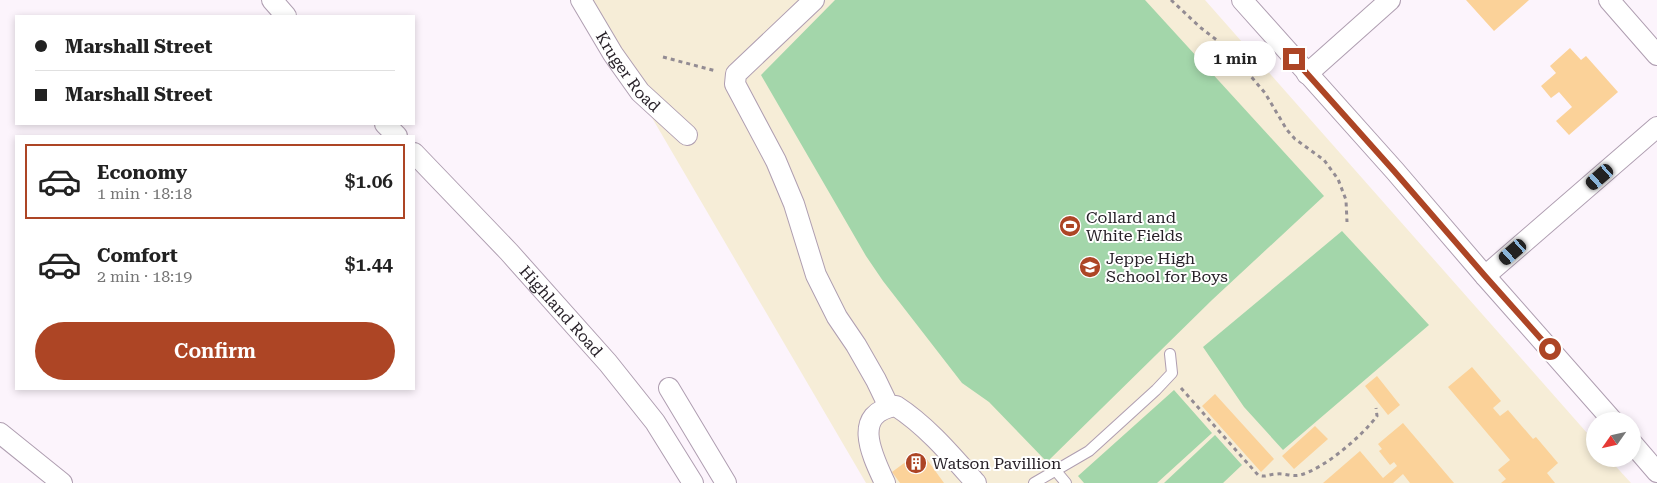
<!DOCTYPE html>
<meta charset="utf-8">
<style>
:root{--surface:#fff;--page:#f6f6f6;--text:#222;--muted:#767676;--line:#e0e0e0;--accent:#ad4525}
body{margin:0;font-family:"Roboto Serif",serif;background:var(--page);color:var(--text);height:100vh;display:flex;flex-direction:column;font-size:19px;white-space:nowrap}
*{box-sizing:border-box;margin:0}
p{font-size:16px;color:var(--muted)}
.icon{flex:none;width:28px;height:28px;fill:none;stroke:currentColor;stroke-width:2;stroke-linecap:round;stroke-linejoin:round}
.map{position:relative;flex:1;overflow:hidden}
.side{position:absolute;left:15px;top:135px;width:400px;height:255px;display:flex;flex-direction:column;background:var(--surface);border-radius:0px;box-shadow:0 2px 8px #0003}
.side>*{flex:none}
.banner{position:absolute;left:15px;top:15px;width:400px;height:110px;border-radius:0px;box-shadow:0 2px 8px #0003;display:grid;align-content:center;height:110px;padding:0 20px;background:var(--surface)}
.needle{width:32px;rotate:236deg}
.buttons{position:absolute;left:1586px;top:412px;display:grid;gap:10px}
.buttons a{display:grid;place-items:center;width:55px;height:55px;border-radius:50%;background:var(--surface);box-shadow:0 2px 8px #0003;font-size:25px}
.end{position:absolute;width:22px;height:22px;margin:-11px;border:6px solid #ad4525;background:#fff;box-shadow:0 0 0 2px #fff}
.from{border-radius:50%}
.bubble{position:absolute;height:35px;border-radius:18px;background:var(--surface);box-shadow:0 2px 8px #0003;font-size:16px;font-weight:600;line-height:35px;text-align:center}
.car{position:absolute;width:15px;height:30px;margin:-15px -8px;border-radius:6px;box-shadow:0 0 4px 1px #0007;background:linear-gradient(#222 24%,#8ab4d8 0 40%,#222 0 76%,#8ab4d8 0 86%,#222 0)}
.banner b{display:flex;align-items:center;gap:18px;height:48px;font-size:19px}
.banner b+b{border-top:1px solid var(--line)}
.banner i{width:12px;height:12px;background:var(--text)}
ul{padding:9px 0 0;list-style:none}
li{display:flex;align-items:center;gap:15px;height:75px;margin:0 10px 8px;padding:0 10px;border:2px solid transparent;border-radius:0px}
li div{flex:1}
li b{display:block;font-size:19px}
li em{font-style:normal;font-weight:600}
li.selected{border-color:var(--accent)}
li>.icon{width:45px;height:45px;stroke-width:1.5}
.primary-button{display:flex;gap:10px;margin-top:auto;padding:10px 20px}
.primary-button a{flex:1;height:58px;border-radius:30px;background:var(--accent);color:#fff;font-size:20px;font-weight:600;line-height:58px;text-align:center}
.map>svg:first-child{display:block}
.education{fill:#f6edd7}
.green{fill:#a3d6aa}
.building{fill:#fbd299}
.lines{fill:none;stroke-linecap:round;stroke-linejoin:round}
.lane-casing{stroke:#af9eb1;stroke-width:12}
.street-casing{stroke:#af9eb1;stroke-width:22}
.path{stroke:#938c93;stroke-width:3;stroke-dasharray:4 4;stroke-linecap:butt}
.lane{stroke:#fff;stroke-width:10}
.street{stroke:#fff;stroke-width:20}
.route{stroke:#ad4525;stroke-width:6}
.labels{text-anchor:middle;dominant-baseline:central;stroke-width:4;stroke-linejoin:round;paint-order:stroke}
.street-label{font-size:16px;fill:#272128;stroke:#fff}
.poi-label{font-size:16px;fill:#272128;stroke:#fff;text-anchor:start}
</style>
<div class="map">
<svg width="1657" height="483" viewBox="0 0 1657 483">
<rect width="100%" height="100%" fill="#fcf4fc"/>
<path class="education" d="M583,0H1205L1595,442V459H1609L1631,483H866Z"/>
<path class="green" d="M835,0H1145L1324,196L1212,300L1047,462L989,402L962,383L883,281L866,256L761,75Z
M1342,231L1429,325L1283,450L1244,407L1203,347Z
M1174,390L1212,433L1157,483H1084L1078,476Z
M1215,435L1242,465L1223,483H1164Z"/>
<path class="building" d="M1466,0H1529L1494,31Z
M1570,48L1581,60L1586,56L1618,92L1569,135L1556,121L1572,107L1559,92L1551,98L1541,86L1556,73L1550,66Z
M1472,367L1501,401L1493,408L1500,416L1508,410L1533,439L1536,437L1558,463L1547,473L1555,483H1501L1506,479L1498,470L1510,460L1448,387Z
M1377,376L1400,405L1388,415L1365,386Z
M1215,394L1274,459L1261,472L1202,406Z
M1403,423L1454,483H1410L1403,474L1393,483H1323L1360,451L1383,478L1397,466L1394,462L1390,465L1379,451L1382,449L1378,444Z
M1315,426L1328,439L1294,469L1282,456Z
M919,452L923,454L944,483H900L892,472Z"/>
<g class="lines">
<g class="lane-casing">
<path id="lane" d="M1056,471L1066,483
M1034,483L1089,451L1156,390L1172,373L1170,354"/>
</g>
<g class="street-casing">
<g id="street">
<path d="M272,0L286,16"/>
<path id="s1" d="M581,0L613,54L640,92L687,135"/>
<path d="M814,0L736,74L735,84L776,161L794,204L816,275L837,317L856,345L876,380L889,407"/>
<path d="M1242,0L1395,171L1485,276L1613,421"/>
<path d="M1609,0L1657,55"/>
<path d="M1307,74L1390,0"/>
<path d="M385,124L397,136"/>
<path id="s2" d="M414,153L509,252L608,363L655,422L693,483"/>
<path d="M1485,276L1657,127"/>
<path d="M669,388L726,483"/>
<path d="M0,433L62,483"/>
<path d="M1632,443L1657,472"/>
<path d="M885,483C873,457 850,413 896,406C927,426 952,456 976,483"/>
</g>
</g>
<path class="path" d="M1171,0L1201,28L1218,41L1243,67L1265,93L1287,130L1295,139L1324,160L1338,179L1346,200L1347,222
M663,57L716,71
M1181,388L1258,475C1265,478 1269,474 1277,474C1284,473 1292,477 1300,475C1324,469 1362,436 1377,416L1376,408"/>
<use href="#lane" class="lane"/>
<use href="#street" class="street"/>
</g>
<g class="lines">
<path class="route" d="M1294,59L1394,171L1485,276L1550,349"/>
</g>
<defs>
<g id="stadium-disc" transform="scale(1.125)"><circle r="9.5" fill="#ad4525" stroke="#fff"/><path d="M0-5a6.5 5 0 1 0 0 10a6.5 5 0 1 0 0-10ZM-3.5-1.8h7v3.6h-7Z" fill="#fff"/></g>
<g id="school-disc" transform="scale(1.125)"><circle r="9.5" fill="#ad4525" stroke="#fff"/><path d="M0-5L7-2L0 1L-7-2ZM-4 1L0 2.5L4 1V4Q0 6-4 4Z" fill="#fff"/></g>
<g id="building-disc" transform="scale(1.125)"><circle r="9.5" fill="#ad4525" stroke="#fff"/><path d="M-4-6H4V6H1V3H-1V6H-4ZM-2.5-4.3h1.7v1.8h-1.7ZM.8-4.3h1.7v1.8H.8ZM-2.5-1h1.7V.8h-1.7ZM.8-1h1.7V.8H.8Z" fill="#fff"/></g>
</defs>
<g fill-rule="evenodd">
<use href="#stadium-disc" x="1070" y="226"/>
<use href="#school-disc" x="1090" y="267"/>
<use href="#building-disc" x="916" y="463"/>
</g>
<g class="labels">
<g class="street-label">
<text stroke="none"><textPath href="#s1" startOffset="86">Kruger Road</textPath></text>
<text stroke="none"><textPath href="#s2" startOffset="216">Highland Road</textPath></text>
</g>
<g class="poi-label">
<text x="1086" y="217">Collard and<tspan x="1086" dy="18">White Fields</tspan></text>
<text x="1106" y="258">Jeppe High<tspan x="1106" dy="18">School for Boys</tspan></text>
<text x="932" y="463">Watson Pavillion</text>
</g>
</g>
</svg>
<div class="buttons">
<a><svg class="needle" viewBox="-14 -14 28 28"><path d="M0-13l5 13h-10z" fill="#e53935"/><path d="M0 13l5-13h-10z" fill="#767676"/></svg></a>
</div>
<i class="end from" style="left:1550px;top:349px"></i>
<i class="end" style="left:1294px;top:59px"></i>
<div class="bubble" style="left:1194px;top:41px;width:82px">1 min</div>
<i class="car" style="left:1600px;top:177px;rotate:229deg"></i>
<i class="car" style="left:1513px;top:252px;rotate:229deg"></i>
<div class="banner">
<b><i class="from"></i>Marshall Street</b>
<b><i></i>Marshall Street</b>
</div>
<section class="side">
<ul>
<li class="selected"><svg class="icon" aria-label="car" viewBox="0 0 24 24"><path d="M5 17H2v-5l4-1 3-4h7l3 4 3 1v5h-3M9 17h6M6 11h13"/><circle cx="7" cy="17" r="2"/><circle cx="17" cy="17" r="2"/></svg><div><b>Economy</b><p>1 min · 18:18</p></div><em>$1.06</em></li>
<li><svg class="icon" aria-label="car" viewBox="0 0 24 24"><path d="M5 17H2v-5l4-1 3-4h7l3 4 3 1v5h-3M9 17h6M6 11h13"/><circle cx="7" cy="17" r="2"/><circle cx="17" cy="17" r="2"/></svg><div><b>Comfort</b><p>2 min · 18:19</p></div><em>$1.44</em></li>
</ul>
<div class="primary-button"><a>Confirm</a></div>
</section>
</div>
